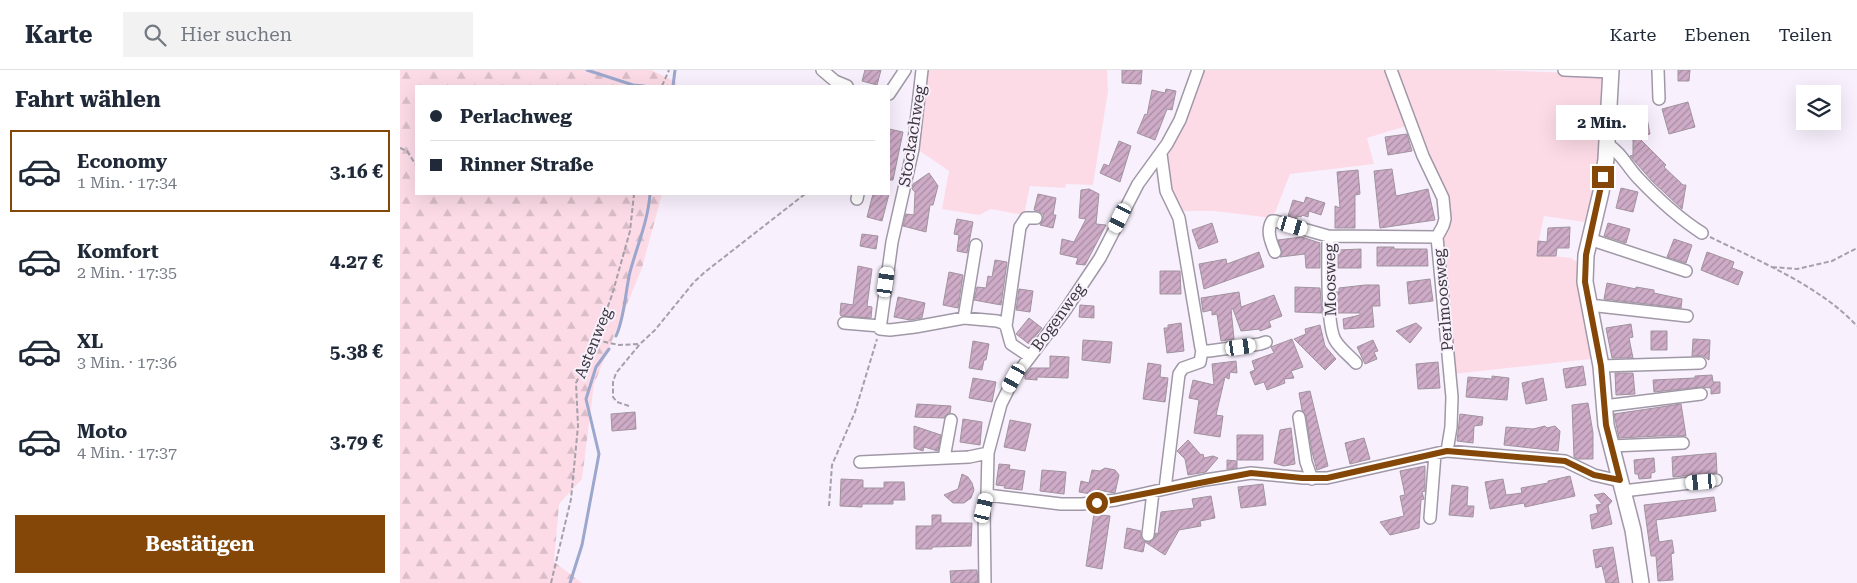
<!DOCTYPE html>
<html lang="de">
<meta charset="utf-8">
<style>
:root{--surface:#fff;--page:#f2f2f3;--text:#1f2937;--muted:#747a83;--line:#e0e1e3;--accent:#854708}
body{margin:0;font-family:"Roboto Serif",serif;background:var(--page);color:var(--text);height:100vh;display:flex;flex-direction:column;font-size:19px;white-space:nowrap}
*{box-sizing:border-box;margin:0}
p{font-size:16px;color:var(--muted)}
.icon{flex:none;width:28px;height:28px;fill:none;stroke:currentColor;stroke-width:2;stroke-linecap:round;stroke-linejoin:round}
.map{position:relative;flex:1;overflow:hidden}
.side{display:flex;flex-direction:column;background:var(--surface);width:400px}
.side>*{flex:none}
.top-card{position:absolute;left:15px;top:15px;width:475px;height:110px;border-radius:0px;box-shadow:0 5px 20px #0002;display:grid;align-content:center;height:110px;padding:0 15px;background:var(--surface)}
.tools{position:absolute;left:1396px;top:15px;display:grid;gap:10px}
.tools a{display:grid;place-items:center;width:45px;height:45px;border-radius:0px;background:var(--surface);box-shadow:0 5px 20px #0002;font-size:25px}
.end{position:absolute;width:22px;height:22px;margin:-11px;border:6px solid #854708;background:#fff;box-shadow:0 0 0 2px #fff}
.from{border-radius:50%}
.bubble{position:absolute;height:35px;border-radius:0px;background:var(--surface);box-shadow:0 5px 20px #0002;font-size:16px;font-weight:700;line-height:35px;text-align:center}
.car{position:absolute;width:15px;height:30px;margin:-15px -8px;border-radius:6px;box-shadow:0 0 4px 1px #0007;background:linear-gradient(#fff 24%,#345 0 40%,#fff 0 76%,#345 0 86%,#fff 0)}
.top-card b{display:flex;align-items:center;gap:18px;height:48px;font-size:19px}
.top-card b+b{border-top:1px solid var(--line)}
.top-card i{width:12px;height:12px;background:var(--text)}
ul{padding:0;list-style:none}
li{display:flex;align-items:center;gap:15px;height:82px;margin:0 10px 8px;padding:0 5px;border:2px solid transparent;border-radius:0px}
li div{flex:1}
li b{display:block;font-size:19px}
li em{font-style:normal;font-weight:700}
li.selected{border-color:var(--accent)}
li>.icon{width:45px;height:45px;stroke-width:1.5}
h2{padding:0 15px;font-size:22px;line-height:60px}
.primary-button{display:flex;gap:10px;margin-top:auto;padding:10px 15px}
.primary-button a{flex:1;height:58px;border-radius:0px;background:var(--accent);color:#fff;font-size:20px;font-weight:700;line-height:58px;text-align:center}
header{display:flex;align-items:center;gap:30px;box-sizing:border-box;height:70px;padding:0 25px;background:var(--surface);border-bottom:1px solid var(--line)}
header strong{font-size:24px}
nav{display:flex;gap:28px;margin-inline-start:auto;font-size:18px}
.search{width:350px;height:45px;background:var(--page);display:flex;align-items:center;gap:12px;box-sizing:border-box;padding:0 18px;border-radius:0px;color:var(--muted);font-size:19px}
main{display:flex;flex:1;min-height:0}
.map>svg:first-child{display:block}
.grass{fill:#fcdbe7}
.forest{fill:url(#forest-firs)}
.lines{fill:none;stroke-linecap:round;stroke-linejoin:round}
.stream{stroke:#9ba7cd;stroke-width:3}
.building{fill:url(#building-hatch);stroke:#a1939e}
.minor-casing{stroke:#a198a7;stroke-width:14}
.major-casing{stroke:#a198a7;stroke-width:18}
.path{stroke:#a5a0a9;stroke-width:2;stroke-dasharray:5 2.5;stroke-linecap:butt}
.minor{stroke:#fff;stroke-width:11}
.major{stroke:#fff;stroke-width:15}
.route{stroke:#854708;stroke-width:6}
.labels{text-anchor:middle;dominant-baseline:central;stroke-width:4;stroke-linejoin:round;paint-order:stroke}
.street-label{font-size:16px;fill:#3c383e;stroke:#f8f1fd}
</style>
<header>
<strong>Karte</strong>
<div class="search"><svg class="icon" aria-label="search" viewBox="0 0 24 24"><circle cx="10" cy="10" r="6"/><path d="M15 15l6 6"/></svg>Hier suchen</div>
<nav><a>Karte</a><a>Ebenen</a><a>Teilen</a></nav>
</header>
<main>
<section class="side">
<h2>Fahrt wählen</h2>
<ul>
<li class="selected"><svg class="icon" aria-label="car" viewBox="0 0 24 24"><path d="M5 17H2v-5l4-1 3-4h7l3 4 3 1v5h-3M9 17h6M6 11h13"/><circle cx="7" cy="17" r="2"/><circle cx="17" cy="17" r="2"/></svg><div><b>Economy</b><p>1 Min. · 17:34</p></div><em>3.16 €</em></li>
<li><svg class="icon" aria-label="car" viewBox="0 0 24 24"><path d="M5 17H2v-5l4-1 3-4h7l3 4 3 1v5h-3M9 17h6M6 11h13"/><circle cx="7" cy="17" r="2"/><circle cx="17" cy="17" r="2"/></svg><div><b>Komfort</b><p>2 Min. · 17:35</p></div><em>4.27 €</em></li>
<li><svg class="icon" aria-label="car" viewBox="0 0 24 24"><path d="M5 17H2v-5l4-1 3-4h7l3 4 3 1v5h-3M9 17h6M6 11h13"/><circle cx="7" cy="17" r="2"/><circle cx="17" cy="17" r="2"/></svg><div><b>XL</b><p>3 Min. · 17:36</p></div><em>5.38 €</em></li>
<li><svg class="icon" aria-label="car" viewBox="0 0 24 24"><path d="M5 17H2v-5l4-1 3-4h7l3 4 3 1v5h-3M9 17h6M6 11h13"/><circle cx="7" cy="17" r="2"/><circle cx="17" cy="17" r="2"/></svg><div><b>Moto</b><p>4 Min. · 17:37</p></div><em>3.79 €</em></li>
</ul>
<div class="primary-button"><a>Bestätigen</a></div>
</section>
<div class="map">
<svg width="1457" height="513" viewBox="0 0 1457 513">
<defs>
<pattern id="forest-firs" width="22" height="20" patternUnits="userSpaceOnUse" patternTransform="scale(1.25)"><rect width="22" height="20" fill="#fcdbe7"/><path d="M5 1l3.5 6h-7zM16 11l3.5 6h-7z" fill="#d9bdc7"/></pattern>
<pattern id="building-hatch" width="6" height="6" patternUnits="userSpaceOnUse" patternTransform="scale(1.25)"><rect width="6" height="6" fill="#ceabc7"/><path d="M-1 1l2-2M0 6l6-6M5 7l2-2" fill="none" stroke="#a88ca3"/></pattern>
</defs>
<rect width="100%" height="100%" fill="#f8f1fd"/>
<path class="grass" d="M524,0H707L708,21L693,115L666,114L665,118L630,116L624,145L591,139L579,145L542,139L549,101L517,79Z
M804,0H1091L1203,4L1198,94L1192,129L1184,152L1144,146L1136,184L1171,188L1177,192V216L1191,289L1054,304L1041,173L1048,153L1016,53L967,68L974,94L890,104L873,148L814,141H780L770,122L766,83L786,50Z"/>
<path class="forest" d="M0,0H251L276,12L277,16H16V124H262L242,198L194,314L182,409L159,434L154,492L182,513H0Z"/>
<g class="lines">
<path class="stream" d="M187,0L233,15L244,16
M273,16L275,0
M216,266C225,246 225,223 230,202C237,176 248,151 250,124
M170,513L182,475L199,384L186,329L196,297L209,279"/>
</g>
<path class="building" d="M465,0H481L477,15L462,11Z
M722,0H742L741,14L722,13Z
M1278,0H1290L1289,11H1278Z
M766,19L776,21L772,40L767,39L755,70L737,63L745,44L747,45L752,20L765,23Z
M1288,32L1295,57L1269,64L1262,39Z
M1233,43H1243L1244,48H1247L1250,64L1239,68L1266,95L1264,97L1283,115H1286L1282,139L1252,111L1230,86L1233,85Z
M489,59L503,62L493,110H489Z
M1007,64L1012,81L988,85L985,67Z
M719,71L731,76L720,112L700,103L704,94L709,96Z
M992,99L996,126L1028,119L1035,150L980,158L974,101Z
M958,100L960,124L955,125V158H935V136L940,138L937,102Z
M529,103L538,116L533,135H530L526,162L503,156L506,144L514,145L515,122L512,119L513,114Z
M1221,118L1238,122L1233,142L1216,138Z
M689,119L699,124L696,154L706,155L685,195L676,194L678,188L660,184L662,169L674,172L686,149L679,148L681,120Z
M473,124H489L482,151L467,147Z
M638,124L656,128L653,145H656L653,158L640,155L643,148V144L639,141L634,140Z
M906,127L925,133L921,145L909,141L908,147L902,145L901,147L897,146V149L888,146L893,130L904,133Z
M557,149L573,152L567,183L557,181L559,165L554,164Z
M812,153L818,172L799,179L792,160Z
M1208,153L1230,159L1226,173L1204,166Z
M1170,157L1169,178H1157L1156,186H1137L1138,171L1147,172L1148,158Z
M462,164L478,166L476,179L460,176Z
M902,167L920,173V198H906L905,184L880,187L882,183L878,170Z
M1274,169L1292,175L1286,193L1267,187Z
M977,177H994V179H1027L1028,196H977Z
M961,179V198H938V180Z
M859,182L864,197L804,219L799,194L826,189L827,194Z
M1307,182L1334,192L1332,198L1343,202L1338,215L1301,200Z
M595,190L607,192L601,235L574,230L577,217L586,218L588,206L592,207Z
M458,196L472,199L467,236L472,237L471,248L441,246L440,244L441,233L453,235Z
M760,201H780L781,224H760Z
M549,202L563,205L558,238L543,235Z
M1030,209L1033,231L1009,234L1007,212Z
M1207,213L1236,219V217L1254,220V223L1282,229L1281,238L1204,229Z
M965,215H979L980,236H972L974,257L944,259L943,249L960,245V243H937L936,222H939V218Z
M895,217L920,218L922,243L895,242Z
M619,219L633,221L630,242L616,240Z
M839,222L841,237L874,225L882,246L869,251L871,257L860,261V259L841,261L833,239H831L834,269L821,271L817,244L812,245V240L803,242L801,228Z
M498,227L525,233L522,248L510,250L494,247Z
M680,235L694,236V248L679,247Z
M629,248L642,258L629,274L616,264Z
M781,253L784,281L767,283L764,258H768V255Z
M1016,253L1022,258L1010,273L996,261Z
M1231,254L1233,267L1229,268L1233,288H1212L1206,258Z
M920,255L925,276L936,289L925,300L894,269L906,264L905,259Z
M1251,261H1267V280H1251Z
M892,269L903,297L891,301L894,308L884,309L885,313L867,320L864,312L855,315L850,302L855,300L852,291L874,283L871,277Z
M1293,269L1310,270L1309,290L1303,286H1292Z
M683,270L712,272L710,293L682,290Z
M973,270L978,281L974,282L977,289L965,294L957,277Z
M573,271L589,274L586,290H584L582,300L569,298Z
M650,286L669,287L668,308L637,307V310L625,309V306L631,298H650Z
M836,291L837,303L830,302L829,309L825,307L816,345L823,346L820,367L794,363L799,330L789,328L793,310L814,315L812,294Z
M1038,292L1040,318L1018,319L1016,294Z
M748,293L761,295L760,307L768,308L765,332L743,329Z
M1183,296L1186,315L1166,318L1163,299Z
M1215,303H1233L1235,324L1216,325Z
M1312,305L1313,312H1320V323L1311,324V318L1301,317L1254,322L1253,310L1295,308V306Z
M1092,306L1109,308L1107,330L1066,327L1068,307L1092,309Z
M573,308L596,312L592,332L569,328Z
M1143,308L1147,330L1126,334L1122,313Z
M910,321L928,396L917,400L912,382L906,346L902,340L899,323Z
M1188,333L1193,363V389H1178L1174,387L1172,335Z
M517,334L551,336L550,343L546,345L544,348L515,347Z
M1281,334L1286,366H1259L1219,368L1214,344Z
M235,342L236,359L212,361L211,344Z
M1060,344L1083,347L1082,355L1074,356L1073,373L1057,371Z
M563,349L582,352L580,375L560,372Z
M610,350L631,354L625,381L604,377Z
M514,356L541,365L538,381L524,377L523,381L514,378Z
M1145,356L1147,358L1155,356L1160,361L1158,381L1104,375L1106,357L1133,359Z
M891,358L895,394L884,396L874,393L880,360Z
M837,365H863V390H837Z
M964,368L970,389L950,394L945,373Z
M788,370L801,385L803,384L804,388L813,386L818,388L806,402L788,405L785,389L777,381Z
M1316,383L1317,403L1273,407L1272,387Z
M1254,388L1255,402L1251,403V408L1239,409L1238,404H1235L1234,390Z
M827,390L837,391V398L827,399Z
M599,394L610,395L609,399L625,401L622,420L604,418L605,416L596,415Z
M1025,396V421L1022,422L1024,429L1021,430L1019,458L990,465L980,452L1004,446L1000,426L1005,425L1000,401Z
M705,398L715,400L719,405L715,423L698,420L697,425L679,422L681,411L689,413L692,400L700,401Z
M642,400L666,402L664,424L640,421Z
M562,404L568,407L572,413L574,420L571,428L564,433H553L544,425L558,419Z
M1170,406L1175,426L1125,437L1124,433L1090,439L1085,412L1103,409L1106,425L1122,423L1121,418L1148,413V411Z
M441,409L463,410V418H484V412H504L505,430H493V434H462V437L440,436Z
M863,414L866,435L841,438L838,417Z
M1052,415L1068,417L1067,436H1074L1073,447L1049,445Z
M1204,423L1212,431L1208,436L1212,454L1192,459L1190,445L1198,443L1196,435L1202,434L1194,425Z
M811,426L815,448L800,451L801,456L779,460L765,485L745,472L743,482L724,478L727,458L741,461V468L743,471L750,472L754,469L756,463L758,464L761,442L794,438L792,429Z
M1314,427L1316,441L1256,450L1259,472L1272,470L1274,483L1271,484L1273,510L1258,511L1256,486H1251L1244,435Z
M694,444L710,446L702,499L686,496Z
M532,445H541V453H572L571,476L532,477V479H516V456H532Z
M1213,477L1219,513H1206L1202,496L1196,498L1193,480Z
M570,500H577L578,513H551L550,501Z"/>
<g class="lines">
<g class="minor-casing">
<path id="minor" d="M422,0L435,11L447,16
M522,0L513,79L492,172L480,259L490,260L515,257L564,248L597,251L603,253L606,256L611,274L629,286
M991,0L1023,86L1043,128L1045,149L1043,156L1037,167L1052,327L1051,357L1047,381
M1164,0L1211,2
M1258,0L1259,29
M489,24L505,0
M1207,74C1222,83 1227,97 1239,109C1259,130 1277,147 1302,163
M761,84L766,121L779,148L801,278L804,281H809L860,274L866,272
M457,129L458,124
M928,166C928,188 926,254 935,270C940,279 950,286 956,293
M1189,169L1286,201
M875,182C871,172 866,161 872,151H875L928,166L1037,167
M1189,235L1287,246
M564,248L576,175
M444,253L480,256
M606,256L620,157L626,148H636
M1201,296L1300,293
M1204,336L1301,324
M899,347L906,392L912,409
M1211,376L1283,373
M544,388L551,350
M460,392L569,387L588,383
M765,419L779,304L783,298L800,292L802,280
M1223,421L1316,410
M587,425L661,434H682L716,430L805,410L851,403L904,408H927L1047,381L1165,391L1194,405L1220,411
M1030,448L1035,384
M748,465L753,422
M585,513L584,438L587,425L588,383L601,334L614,308L664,242L700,188L738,114L767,74L780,50L798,0"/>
</g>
<g class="major-casing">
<path id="major" d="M1211,0L1206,89L1201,122L1186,185L1185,212L1201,296L1206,355L1233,460L1241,513"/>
</g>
<path class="path" d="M262,16L269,0
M0,78L7,81L16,95
M1310,167C1359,191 1420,216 1457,256
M1372,197L1397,199L1432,191L1457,178
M196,270L219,275L240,274
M229,336L217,332L213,327V312L216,303L240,274L255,260L294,212L305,202L405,124
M429,436L432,395L455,342L477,269
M151,513L171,429L178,356L176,313L196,270L212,225L230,161L234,124"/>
<use href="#minor" class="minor"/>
<use href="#major" class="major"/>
</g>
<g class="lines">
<path class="route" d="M697,433L851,403L902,408H927L1047,381L1165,391L1194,405L1220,410L1206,355L1201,296L1185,212L1186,185L1203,107"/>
</g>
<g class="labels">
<g class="street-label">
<text transform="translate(512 66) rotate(-81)">Stockachweg</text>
<text transform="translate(930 210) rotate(-91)">Moosweg</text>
<text transform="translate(1043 230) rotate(-95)">Perlmoosweg</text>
<text transform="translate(658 247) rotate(-54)">Bogenweg</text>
<text transform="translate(193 273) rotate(-68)">Astenweg</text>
</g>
</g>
</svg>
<div class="tools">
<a><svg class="icon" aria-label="layers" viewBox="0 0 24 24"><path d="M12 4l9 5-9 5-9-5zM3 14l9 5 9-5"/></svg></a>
</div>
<i class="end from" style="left:697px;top:433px"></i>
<i class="end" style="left:1203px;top:107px"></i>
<div class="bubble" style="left:1156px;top:35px;width:92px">2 Min.</div>
<i class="car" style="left:720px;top:148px;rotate:206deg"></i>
<i class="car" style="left:893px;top:156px;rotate:106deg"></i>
<i class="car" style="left:486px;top:212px;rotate:8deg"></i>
<i class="car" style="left:841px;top:277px;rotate:82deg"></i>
<i class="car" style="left:614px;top:308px;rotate:209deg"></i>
<i class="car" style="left:1301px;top:412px;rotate:265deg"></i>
<i class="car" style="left:584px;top:438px;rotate:13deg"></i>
<div class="top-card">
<b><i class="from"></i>Perlachweg</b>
<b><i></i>Rinner Straße</b>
</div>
</div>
</main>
